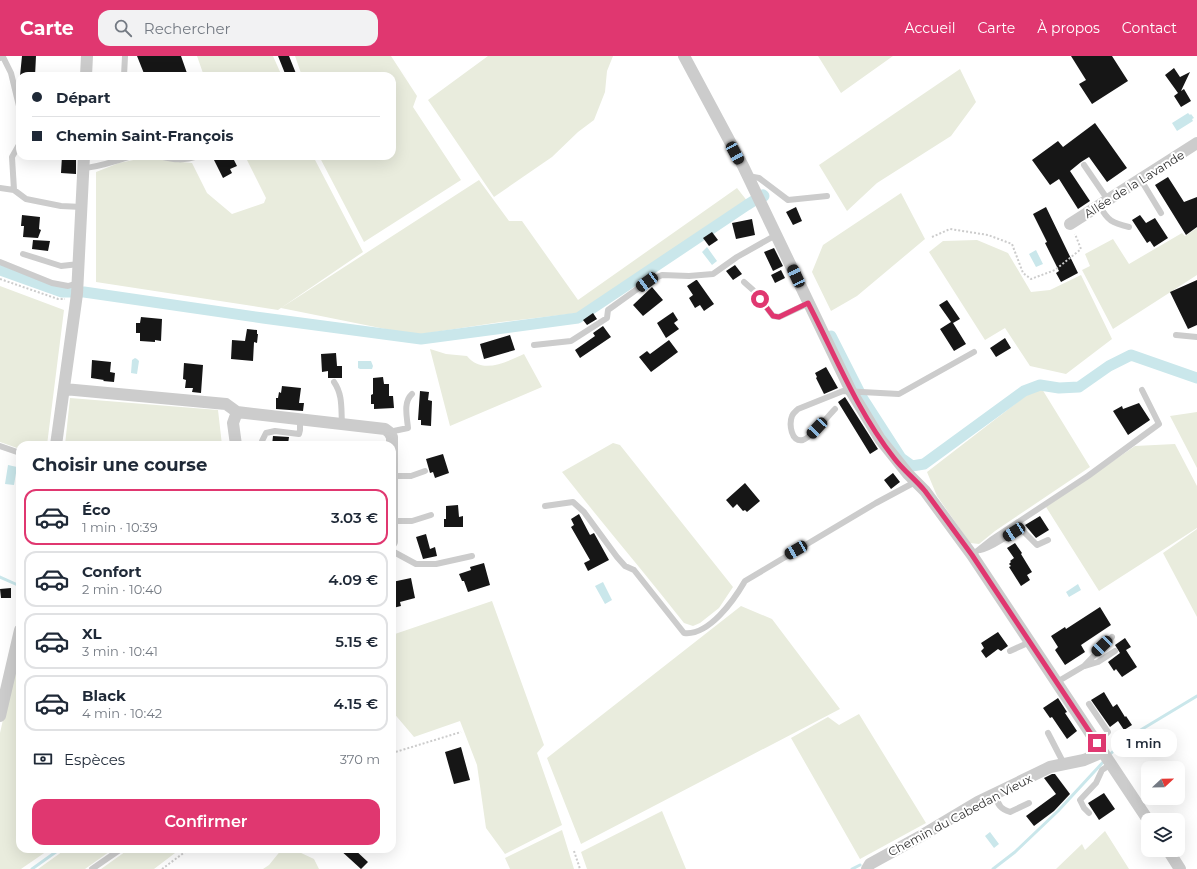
<!DOCTYPE html>
<html lang="fr">
<meta charset="utf-8">
<style>
:root{--surface:#fff;--page:#f2f2f3;--text:#1f2937;--muted:#747a83;--line:#e0e1e3;--accent:#e03770}
body{margin:0;font-family:Montserrat,sans-serif;background:var(--page);color:var(--text);height:100vh;display:flex;flex-direction:column;font-size:15px;white-space:nowrap}
*{box-sizing:border-box;margin:0}
p{font-size:13px;color:var(--muted)}
.icon{flex:none;width:22px;height:22px;fill:none;stroke:currentColor;stroke-width:2;stroke-linecap:round;stroke-linejoin:round}
.map{position:relative;flex:1;overflow:hidden}
.sheet{position:absolute;left:16px;top:385px;width:380px;height:412px;display:flex;flex-direction:column;background:var(--surface);border-radius:12px;box-shadow:0 4px 16px #0002}
.sheet>*{flex:none}
.top-card{position:absolute;left:16px;top:16px;width:380px;height:88px;border-radius:12px;box-shadow:0 4px 16px #0002;display:grid;align-content:center;height:88px;padding:0 16px;background:var(--surface)}
.needle{width:26px;rotate:68deg}
.controls{position:absolute;left:1141px;top:705px;display:grid;gap:8px}
.controls a{display:grid;place-items:center;width:44px;height:44px;border-radius:8px;background:var(--surface);box-shadow:0 4px 16px #0002;font-size:20px}
.end{position:absolute;width:18px;height:18px;margin:-9px;border:5px solid #e03770;background:#fff;box-shadow:0 0 0 2px #fff}
.from{border-radius:50%}
.bubble{position:absolute;height:28px;border-radius:12px;background:var(--surface);box-shadow:0 4px 16px #0002;font-size:13px;font-weight:600;line-height:28px;text-align:center}
.car{position:absolute;width:12px;height:24px;margin:-12px -6px;border-radius:5px;box-shadow:0 0 3px 1px #0007;background:linear-gradient(#222 24%,#8ab4d8 0 40%,#222 0 76%,#8ab4d8 0 86%,#222 0)}
.top-card b{display:flex;align-items:center;gap:14px;height:38px;font-size:15px}
.top-card b+b{border-top:1px solid var(--line)}
.top-card i{width:10px;height:10px;background:var(--text)}
ul{padding:0;list-style:none}
li{display:flex;align-items:center;gap:12px;height:56px;margin:0 8px 6px;padding:0 8px;border:2px solid var(--line);border-radius:12px}
li div{flex:1}
li b{display:block;font-size:15px}
li em{font-style:normal;font-weight:600}
li.selected{border-color:var(--accent)}
li>.icon{width:36px;height:36px;stroke-width:1.5}
h2{padding:0 16px;font-size:18px;line-height:48px}
.pay{display:flex;align-items:center;gap:10px;height:44px;padding:0 16px;font-size:15px}
.pay p{margin-inline-start:auto}
.primary-button{display:flex;gap:8px;margin-top:auto;padding:8px 16px}
.primary-button a{flex:1;height:46px;border-radius:12px;background:var(--accent);color:#fff;font-size:16px;font-weight:600;line-height:46px;text-align:center}
header{display:flex;align-items:center;gap:24px;box-sizing:border-box;height:56px;padding:0 20px;background:var(--accent);color:#fff}
header strong{font-size:19px}
nav{display:flex;gap:22px;margin-inline-start:auto;font-size:14px}
.search{width:280px;height:36px;background:var(--page);display:flex;align-items:center;gap:10px;box-sizing:border-box;padding:0 14px;border-radius:12px;color:var(--muted);font-size:15px}
.map>svg:first-child{display:block}
.green{fill:#e9ecdd}
.water{fill:#cae7eb}
.lines{fill:none;stroke-linecap:round;stroke-linejoin:round}
.stream{stroke:#cae7eb;stroke-width:3}
.canal{stroke:#cae7eb;stroke-width:11}
.building{fill:#161616}
.path{stroke:#ccc;stroke-width:2;stroke-dasharray:2 2;stroke-linecap:butt}
.service{stroke:#ccc;stroke-width:6}
.minor{stroke:#ccc;stroke-width:12}
.route{stroke:#e03770;stroke-width:5}
.labels{text-anchor:middle;dominant-baseline:central;stroke-width:4;stroke-linejoin:round;paint-order:stroke}
.street-label{font-size:12px;fill:#2f2f2f;stroke:#fff}
</style>
<header>
<strong>Carte</strong>
<div class="search"><svg class="icon" aria-label="search" viewBox="0 0 24 24"><circle cx="10" cy="10" r="6"/><path d="M15 15l6 6"/></svg>Rechercher</div>
<nav><a>Accueil</a><a>Carte</a><a>À propos</a><a>Contact</a></nav>
</header>
<div class="map">
<svg width="1197" height="813" viewBox="0 0 1197 813">
<rect width="100%" height="100%" fill="#fff"/>
<path class="green" d="M197,0H273L281,18V20H204Z
M295,0H391L417,40L413,51L461,124L364,186L319,100H392V20H302Z
M488,0H613L607,15L605,36L594,64L578,76L552,101L494,141L428,44Z
M818,0H893L841,37Z
M960,13L976,46L951,80L877,127L847,155L819,109Z
M245,100H313L363,196L278,254L96,226V116L119,107L143,102L192,107L207,137L232,158L264,147L266,142Z
M479,124L509,165H522L578,244L737,132L748,146L578,257L501,266L415,279L281,252Z
M901,137L925,183L857,240L831,255L812,216L823,189Z
M1197,172V219L1113,273L1082,214L1090,210L1085,198L1113,183L1129,208L1182,177L1185,180Z
M977,184L1008,197L1031,236L1050,234L1081,219L1112,283L1066,318L1030,310L1005,272L985,284L929,196L943,185Z
M0,230L64,254L47,389H20V393L0,386Z
M430,293L446,298L467,300C482,319 506,306 524,298L542,331L450,370Z
M1042,333L1090,411L995,475L979,488L970,487L937,440L927,416L1028,338Z
M70,342L218,354L222,389H65Z
M1197,356V412L1170,360Z
M613,387L620,389L733,531L719,552L700,567L693,570L684,567C644,516 602,467 562,416Z
M1175,388L1197,430V472L1099,535L1046,451L1135,390Z
M1197,473V561L1163,497Z
M492,545L544,689L537,697L562,769L505,798L486,772L477,709L460,665L414,681L392,655V579Z
M741,550L772,563L840,653L581,788L547,702Z
M19,617L20,619V793H50L21,813H0V677L13,619Z
M859,658L926,767L860,803L791,682L828,661L839,669Z
M662,755L686,813H587L581,796Z
M562,774L574,813H510L505,802Z
M1105,775L1129,813H1056L1082,788L1085,794Z
M66,793H113L85,813H38Z
M129,793H178L179,794L154,813H101Z
M282,793L299,796L314,803L319,813H263L269,809Z"/>
<path class="water" d="M1188,57L1190,59L1191,58L1194,62L1192,63L1193,65L1177,75L1172,67Z
M707,191L717,205L712,209L702,196Z
M1036,194L1043,208L1036,211L1029,198Z
M135,302L137,303L139,305L137,318L131,317L132,304Z
M358,305H371L373,310L372,313H360L358,312Z
M8,409L17,411L14,429L5,428Z
M603,526L612,544L605,548L595,530Z
M1078,528L1081,534L1069,541L1066,536Z
M990,776L999,788L994,792L985,780Z"/>
<g class="lines">
<path class="stream" d="M0,521L20,530
M1108,700L1129,681L1197,640
M32,813L60,793
M852,813L860,809
M993,813L1015,796L1058,755L1105,704"/>
<path class="canal" d="M0,214L62,236H84L263,262L421,283L578,262L747,149L763,139L764,140
M831,280L863,343L901,402L912,410L924,408L1024,335L1040,329L1059,332L1079,331L1109,310L1131,299L1197,322"/>
</g>
<path class="building" d="M22,0H36L35,20H20Z
M137,0H181L188,20H145Z
M278,0H289L297,20H286Z
M1071,0H1112L1128,25L1092,48L1079,28L1086,24Z
M1174,12L1180,21L1190,16L1181,35L1184,33L1191,45L1181,51L1174,40L1178,37L1165,19Z
M1095,67L1127,112L1107,126L1089,101L1081,106L1070,115L1090,145L1078,153L1059,123L1050,129L1032,104L1058,85L1063,91Z
M62,100H76V118L61,117Z
M212,100H232L237,110L230,113L232,117L223,122Z
M1168,121L1184,146L1197,141V171L1186,179L1155,129Z
M796,151L802,165L793,169L786,156Z
M1046,151L1078,217L1061,226L1056,217L1059,215L1045,187L1047,186L1033,158Z
M22,159L40,161L39,173L41,174L38,182L23,181L24,170H21Z
M1140,159L1146,167L1155,162L1168,182L1154,191L1150,185L1147,187L1132,164Z
M752,163L755,179L736,183L732,167Z
M712,176L718,184L709,190L703,182Z
M33,184L50,185L48,195L32,193Z
M774,192L783,210L773,215L764,196Z
M735,209L742,218L733,224L726,215Z
M781,214L785,222L775,227L771,219Z
M696,224H697L714,248L704,255L700,249L695,252L689,242L693,239L687,230Z
M1197,224V269L1188,273L1170,236Z
M652,231L663,244L643,260L633,249Z
M947,244L960,263L953,267L966,288L954,295L940,273L951,266L939,249Z
M673,256L678,264L674,267L679,273L666,282L657,267Z
M593,257L597,263L587,269L583,264Z
M141,261L162,263L161,285L155,284V286L140,285V277H136V267H140Z
M603,270L611,281L580,302L575,294L595,280L593,277Z
M247,273L257,274V278H258L257,287L254,286L253,305L231,303L232,284L245,285Z
M510,279L515,294L484,303L480,288Z
M1005,282L1011,292L996,301L990,292Z
M669,284L678,296L651,316L639,301L647,295L650,298Z
M336,297L337,310H342V322H328V315L322,316L321,298Z
M92,304L111,306L110,316L115,317L114,326L103,325L104,324L91,322Z
M184,307L203,309L201,337L192,336L193,332H185L186,324L183,323Z
M826,311L838,332L824,338L816,322L817,321L815,317Z
M383,321L384,328H389V340H393L394,352L374,353V348H371V339L373,338V322Z
M282,330L301,332L299,347H304L303,355L276,353V342H278L279,336L281,337Z
M420,335L429,336L428,344L432,345L431,370L421,369V364H418Z
M845,341L878,393L870,398L838,346Z
M1139,347L1150,364L1128,379L1113,355L1122,350L1123,353Z
M273,380L289,381L288,388L272,389Z
M443,398L449,417L435,422L433,416L430,417L426,403Z
M893,417L900,426L891,433L884,424Z
M745,427L760,445L747,456L745,454L743,455L737,448L733,452L726,444Z
M458,449L459,461L463,460V471H444V463H446V450Z
M579,458L590,479L594,477L609,504L588,515L584,507L590,504L571,471L574,469L571,463Z
M1040,460L1049,474L1036,482L1025,469Z
M426,478L430,493L435,491L437,500L423,503L416,481Z
M1015,487L1022,497L1021,498L1032,516L1027,519L1030,524L1021,530L1009,511L1011,510L1009,508L1011,506L1010,505L1014,502L1007,492Z
M484,507L490,529L468,536L464,525H462L459,518L471,514L470,511Z
M411,522L415,542L400,546L401,550L393,552L392,549V526Z
M11,532V542H1L0,533Z
M1100,551L1111,569L1081,589L1085,596L1065,609L1055,594L1058,591L1051,580L1065,571L1066,573Z
M998,576L1008,590L1001,595L998,593L986,602L981,595L984,592L981,587Z
M1125,582L1131,591L1126,594L1137,611L1122,621L1116,613L1114,615L1108,606L1120,597L1115,589Z
M1104,636L1113,651L1117,648L1125,661L1126,660L1132,669L1124,674L1118,665L1110,671L1091,644Z
M1058,642L1067,656L1065,657L1077,675L1067,683L1052,661L1050,662L1043,652Z
M461,691L470,724L454,728L445,696Z
M1052,718H1055L1070,738L1054,755L1034,770L1026,760L1056,738L1044,722Z
M1104,737L1115,753L1099,764L1088,747Z
M339,793H354L368,806L361,813Z"/>
<g class="lines">
<path class="path" d="M932,181L950,173L988,179L1012,188L1023,217L1031,223L1055,214L1081,193L1075,178
M0,223L58,243H65
M392,697L461,676
M574,795L580,813
M162,813L189,793"/>
<path class="service" d="M0,2L3,1L11,17L20,54
M124,20L125,0
M20,87L12,101L14,134L26,143L61,150L82,151
M159,100C175,104 183,105 199,100
M1084,109L1108,144
M83,112C101,111 116,104 133,100
M748,120L759,122L788,144L827,140
M1141,124L1161,157
M0,132L14,134
M1099,149C1108,165 1112,167 1129,171
M23,198L61,210L79,208
M0,206L52,227L68,230L78,227
M744,226L753,234L773,260L779,261L809,247
M1176,279L1197,281
M534,289L571,285L607,262L608,254L647,226L662,219L689,220L713,218L737,201L776,179
M334,326C343,339 341,353 342,368
M835,353C828,360 812,381 803,384C791,387 789,368 792,360C793,357 796,355 798,353L843,335L899,338L974,296
M389,376L408,372C407,361 403,346 412,338
M262,389V385L266,377L275,375L299,378L300,374V364
M0,390L20,397
M392,420H411L425,415
M545,450L573,446L584,456L617,501L625,510L634,514L684,577C709,580 734,544 745,525L876,447L917,425
M392,465H412L431,459
M980,494C995,491 1006,478 1022,474L1037,489L1048,484
M392,495L416,508H436L472,500
M972,499L991,484L1088,420L1159,368L1142,334
M1010,595L1030,586
M12,607L20,610
M1085,610L1098,606L1115,595
M1057,626L1084,610L1112,581
M1089,648L1108,676L1097,687
M1048,677L1064,708
M998,736C995,747 1000,753 1010,756L1029,747
M1089,757L1084,752L1080,744L1096,727L1102,714L1111,708
M92,813L121,793"/>
<path class="minor" d="M684,0L743,110L851,335L880,383L908,418L925,435L972,499L1148,764
M86,20L87,0
M1070,168L1197,87
M64,333L226,348L237,356L385,373L389,376L392,381V486
M56,389L77,238L84,100
M236,389L233,367L237,356
M0,660L20,574
M1168,794L1180,813
M867,813L870,808L921,780L978,746L1050,711L1084,704L1103,696"/>
</g>
<g class="lines">
<path class="route" d="M760,243L773,260L779,261L808,247C835,299 857,355 894,402C903,414 915,423 925,435L972,499L1097,687"/>
</g>
<g class="labels">
<g class="street-label">
<text transform="translate(1134 128) rotate(-32)">Allée de la Lavande</text>
<text transform="translate(960 759) rotate(-28)">Chemin du Cabedan Vieux</text>
</g>
</g>
</svg>
<div class="controls">
<a><svg class="needle" viewBox="-14 -14 28 28"><path d="M0-13l5 13h-10z" fill="#e53935"/><path d="M0 13l5-13h-10z" fill="#747a83"/></svg></a>
<a><svg class="icon" aria-label="layers" viewBox="0 0 24 24"><path d="M12 4l9 5-9 5-9-5zM3 14l9 5 9-5"/></svg></a>
</div>
<i class="end from" style="left:760px;top:243px"></i>
<i class="end" style="left:1097px;top:687px"></i>
<div class="bubble" style="left:1111px;top:673px;width:66px">1 min</div>
<i class="car" style="left:735px;top:97px;rotate:152deg"></i>
<i class="car" style="left:796px;top:220px;rotate:335deg"></i>
<i class="car" style="left:647px;top:226px;rotate:234deg"></i>
<i class="car" style="left:817px;top:372px;rotate:223deg"></i>
<i class="car" style="left:1014px;top:476px;rotate:237deg"></i>
<i class="car" style="left:796px;top:494px;rotate:240deg"></i>
<i class="car" style="left:1102px;top:590px;rotate:226deg"></i>
<div class="top-card">
<b><i class="from"></i>Départ</b>
<b><i></i>Chemin Saint-François</b>
</div>
<section class="sheet">
<h2>Choisir une course</h2>
<ul>
<li class="selected"><svg class="icon" aria-label="car" viewBox="0 0 24 24"><path d="M5 17H2v-5l4-1 3-4h7l3 4 3 1v5h-3M9 17h6M6 11h13"/><circle cx="7" cy="17" r="2"/><circle cx="17" cy="17" r="2"/></svg><div><b>Éco</b><p>1 min · 10:39</p></div><em>3.03 €</em></li>
<li><svg class="icon" aria-label="car" viewBox="0 0 24 24"><path d="M5 17H2v-5l4-1 3-4h7l3 4 3 1v5h-3M9 17h6M6 11h13"/><circle cx="7" cy="17" r="2"/><circle cx="17" cy="17" r="2"/></svg><div><b>Confort</b><p>2 min · 10:40</p></div><em>4.09 €</em></li>
<li><svg class="icon" aria-label="car" viewBox="0 0 24 24"><path d="M5 17H2v-5l4-1 3-4h7l3 4 3 1v5h-3M9 17h6M6 11h13"/><circle cx="7" cy="17" r="2"/><circle cx="17" cy="17" r="2"/></svg><div><b>XL</b><p>3 min · 10:41</p></div><em>5.15 €</em></li>
<li><svg class="icon" aria-label="car" viewBox="0 0 24 24"><path d="M5 17H2v-5l4-1 3-4h7l3 4 3 1v5h-3M9 17h6M6 11h13"/><circle cx="7" cy="17" r="2"/><circle cx="17" cy="17" r="2"/></svg><div><b>Black</b><p>4 min · 10:42</p></div><em>4.15 €</em></li>
</ul>
<div class="pay"><svg class="icon" aria-label="cash" viewBox="0 0 24 24"><path d="M3 7h18v10H3z"/><circle cx="12" cy="12" r="2"/></svg>Espèces<p>370 m</p></div>
<div class="primary-button"><a>Confirmer</a></div>
</section>
</div>
